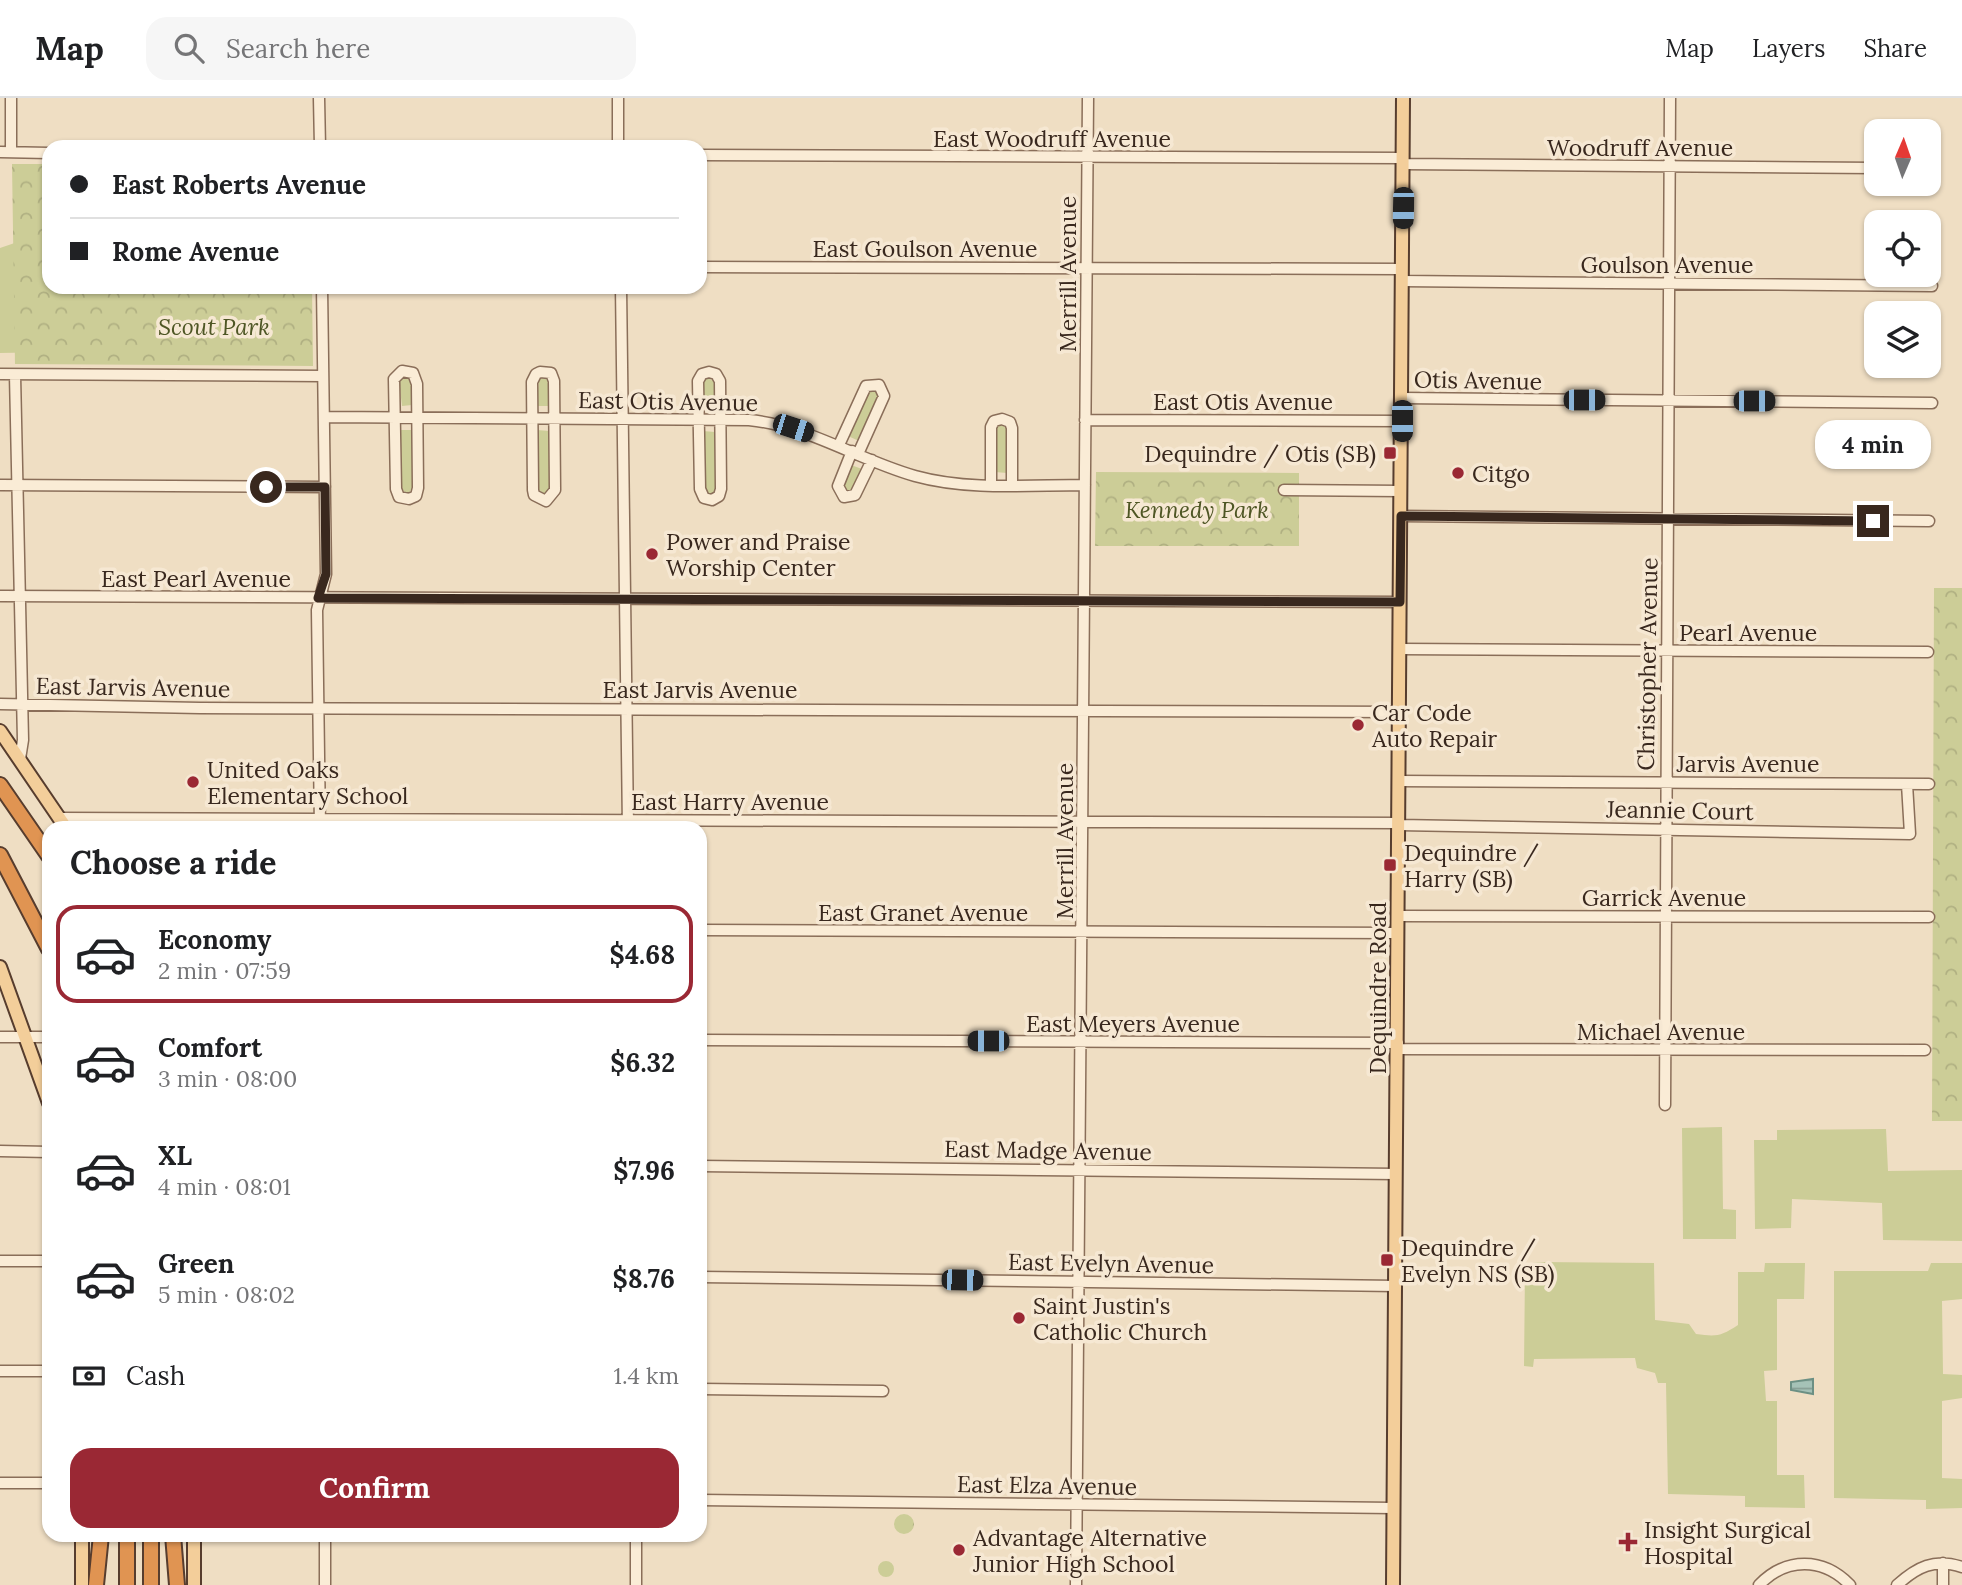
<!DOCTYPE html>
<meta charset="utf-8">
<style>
:root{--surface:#fff;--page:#f6f6f6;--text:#202124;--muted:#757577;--line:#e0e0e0;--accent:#9a2834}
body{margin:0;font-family:Lora,serif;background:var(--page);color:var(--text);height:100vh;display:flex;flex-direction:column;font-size:26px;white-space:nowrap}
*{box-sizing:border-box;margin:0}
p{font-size:23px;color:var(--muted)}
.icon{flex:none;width:38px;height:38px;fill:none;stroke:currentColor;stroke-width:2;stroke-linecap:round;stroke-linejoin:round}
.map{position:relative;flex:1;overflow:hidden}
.panel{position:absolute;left:42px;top:723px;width:665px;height:721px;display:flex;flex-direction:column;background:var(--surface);border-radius:21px;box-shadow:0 2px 5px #0004}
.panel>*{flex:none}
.top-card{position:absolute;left:42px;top:42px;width:665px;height:154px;border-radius:21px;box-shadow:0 2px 5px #0004;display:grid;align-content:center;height:154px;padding:0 28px;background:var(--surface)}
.needle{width:46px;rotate:2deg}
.buttons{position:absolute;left:1864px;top:21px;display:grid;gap:14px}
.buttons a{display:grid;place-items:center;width:77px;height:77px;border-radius:14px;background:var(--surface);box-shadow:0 2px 5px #0004;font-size:35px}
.end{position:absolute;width:32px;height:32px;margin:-16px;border:9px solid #39281e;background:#fff;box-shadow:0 0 0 4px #fff}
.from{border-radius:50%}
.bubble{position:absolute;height:49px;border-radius:21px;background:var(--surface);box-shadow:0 2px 5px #0004;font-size:23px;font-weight:800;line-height:49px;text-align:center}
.car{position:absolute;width:21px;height:42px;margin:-21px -10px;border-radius:9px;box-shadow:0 0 5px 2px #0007;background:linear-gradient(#222 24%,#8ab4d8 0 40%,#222 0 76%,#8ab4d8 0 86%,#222 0)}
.top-card b{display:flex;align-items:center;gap:24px;height:66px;font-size:26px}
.top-card b+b{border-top:2px solid var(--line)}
.top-card i{width:18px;height:18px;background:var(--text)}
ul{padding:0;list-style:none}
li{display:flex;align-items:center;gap:21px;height:98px;margin:0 14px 10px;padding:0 14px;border:4px solid transparent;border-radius:21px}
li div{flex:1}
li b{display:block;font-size:26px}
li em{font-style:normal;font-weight:800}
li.active{border-color:var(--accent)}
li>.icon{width:63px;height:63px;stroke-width:1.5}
h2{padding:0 28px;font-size:32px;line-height:84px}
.pay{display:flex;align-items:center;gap:18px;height:77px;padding:0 28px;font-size:26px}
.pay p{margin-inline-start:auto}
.primary-button{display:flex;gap:14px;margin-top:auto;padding:14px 28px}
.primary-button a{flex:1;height:80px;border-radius:21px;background:var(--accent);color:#fff;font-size:28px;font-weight:800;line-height:80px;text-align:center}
header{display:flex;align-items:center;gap:42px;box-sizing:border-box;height:98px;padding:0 35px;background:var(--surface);border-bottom:2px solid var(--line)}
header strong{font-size:33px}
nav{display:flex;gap:38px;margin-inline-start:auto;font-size:24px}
.search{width:490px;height:63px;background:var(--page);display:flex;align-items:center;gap:18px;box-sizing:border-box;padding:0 24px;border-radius:21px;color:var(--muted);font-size:26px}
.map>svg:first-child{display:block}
.grass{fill:#cccd97}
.park{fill:url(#park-crowns)}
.water{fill:url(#water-rules);stroke:#6c9084;stroke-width:2}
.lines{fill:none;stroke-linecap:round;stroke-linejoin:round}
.minor-casing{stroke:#8a6e59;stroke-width:13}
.major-casing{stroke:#573d2e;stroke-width:16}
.highway-casing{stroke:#573d2e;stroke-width:18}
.minor{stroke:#faecd6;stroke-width:10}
.major{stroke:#f3ce9a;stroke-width:12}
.highway{stroke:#e09452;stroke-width:14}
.route{stroke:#39281e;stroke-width:9}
.poi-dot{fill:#9a2834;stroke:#f6e8d3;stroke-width:2.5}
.labels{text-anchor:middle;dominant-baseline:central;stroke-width:7;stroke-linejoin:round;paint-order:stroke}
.street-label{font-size:23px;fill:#39281e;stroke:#f6e8d3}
.park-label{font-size:23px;font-style:italic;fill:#4e5624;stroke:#f6e8d3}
.poi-label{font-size:23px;fill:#39281e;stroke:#f6e8d3;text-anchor:start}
</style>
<header>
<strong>Map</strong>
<div class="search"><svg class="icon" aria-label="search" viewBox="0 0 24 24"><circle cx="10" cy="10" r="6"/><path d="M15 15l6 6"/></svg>Search here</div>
<nav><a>Map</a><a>Layers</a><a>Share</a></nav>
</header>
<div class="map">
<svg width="1962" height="1487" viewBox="0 0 1962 1487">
<defs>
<pattern id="park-crowns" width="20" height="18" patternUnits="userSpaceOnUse" patternTransform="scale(1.75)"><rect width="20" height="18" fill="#cccd97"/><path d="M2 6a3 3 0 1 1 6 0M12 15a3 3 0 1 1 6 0" fill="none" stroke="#b0b082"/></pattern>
<pattern id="water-rules" width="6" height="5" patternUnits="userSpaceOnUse" patternTransform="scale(1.75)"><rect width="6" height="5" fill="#a5c2b7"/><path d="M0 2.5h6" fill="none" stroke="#879e94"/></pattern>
</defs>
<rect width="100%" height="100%" fill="#efdec3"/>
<path class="grass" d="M38,137L49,189L53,254L0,255V150Z
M405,277L411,281L412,307L402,308L399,283Z
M539,279L549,282V308H537Z
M706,279L715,284V308L703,309L702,284Z
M871,291H877L879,299L859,343L848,338Z
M1001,326L1008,332L1007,375L995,374V331Z
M400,332H412L413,390L407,396L401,390Z
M537,332L549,333L550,391L545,397L538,391Z
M703,333L715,334L716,392L711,397L704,394Z
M851,367L862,371L853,392L845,394L842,386Z
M1722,1029L1723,1111L1736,1112V1141H1683L1682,1030Z
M1886,1031L1888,1073L1962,1072V1143L1883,1142L1882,1105L1792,1101L1791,1130L1755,1131L1754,1042H1777V1032Z
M1538,1164L1654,1165L1655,1222L1689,1226L1696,1236C1717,1239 1721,1238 1738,1227V1174H1764L1765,1165H1805L1804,1201H1777V1272L1764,1273L1766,1303H1777V1377H1804L1805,1410L1745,1409V1398L1668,1396L1666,1285H1658L1655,1275L1637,1270L1635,1260L1534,1261L1533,1269L1524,1268L1525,1172L1528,1166Z
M1931,1165H1962V1201L1942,1203L1943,1276L1962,1277V1300L1942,1303V1380L1962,1381V1410L1926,1411V1402L1834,1400V1173H1928Z"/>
<path class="park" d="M12,66H45L46,110H49V189H312L313,268L15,266Z
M1096,374L1299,375V448H1095Z
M1934,490H1962V1023H1932Z
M894 1426a10 10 0 1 1 20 0a10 10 0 1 1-20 0Z
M878 1471a8 8 0 1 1 16 0a8 8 0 1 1-16 0Z"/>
<path class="water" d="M1813,1281V1296L1791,1292V1284Z"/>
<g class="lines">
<g class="minor-casing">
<path id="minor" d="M11,0V54
M319,0L320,49
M618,0V49
M0,54L49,55
M700,57L1403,60
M1403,66L1876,70
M1928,70H1932
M700,169L1402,171
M1402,183L1932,188
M621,189L628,730
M402,273L413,275L417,286L418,390L416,398L409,401L399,399L396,391L394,281Z
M540,274L551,275L554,283L555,392L546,403L534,397L533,392L532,284L536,276Z
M709,274L716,276L720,283L721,391L719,398L712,402L704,400L700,391L698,283L702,276Z
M0,276L323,278
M15,277L23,642L20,661
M1401,300L1932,305
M324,319L749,322C809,328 858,362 915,378C969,393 1030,387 1085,387
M1085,322L1402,323
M839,347L866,288L879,287L884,298L858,356
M852,353L838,388L844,399L855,397L872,362
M991,386V329L994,323L1002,321L1010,324L1012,330V386
M0,387L325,389
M1284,392L1401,393
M1401,418L1929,423
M0,498L1400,504
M1400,551L1928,554
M0,606L200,610L1400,614
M1399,683L1929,686
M60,720L1399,725
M1399,727L1910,736L1907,686
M320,730L317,512L326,476L322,189
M1398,818L1929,819
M700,832L1398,835
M0,939H49
M700,942L1398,945
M1397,951L1925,952
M1665,1007L1670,0
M0,1053L49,1054
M700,1068L1396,1076
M0,1163H49
M700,1179L1396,1188
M0,1273H49
M700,1291L883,1293
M0,1385H49
M700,1402L1393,1410
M325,1437V1487
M636,1437V1487
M1076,1487L1088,0
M1759,1487C1786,1459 1823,1459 1850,1487
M1897,1487C1917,1469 1934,1460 1962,1469
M1943,1487V1465"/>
</g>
<g class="major-casing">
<path id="major" d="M0,633L66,730
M0,869L49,1005
M82,1437V1487
M194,1487V1437
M1393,1487L1403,0"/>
</g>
<g class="highway-casing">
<path id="highway" d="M0,687L49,758
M0,757L49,851
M127,1437V1487
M151,1437V1487
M173,1437L177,1487
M96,1487L101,1437"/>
</g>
<use href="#minor" class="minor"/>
<use href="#major" class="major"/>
<use href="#highway" class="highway"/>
</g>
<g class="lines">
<path class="route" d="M266,389H325L326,476L318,500L1400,504L1401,418L1873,423"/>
</g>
<g class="poi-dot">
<rect x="1383" y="348" width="14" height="14" rx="3.5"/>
<circle cx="1458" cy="375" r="7"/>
<circle cx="652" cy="456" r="7"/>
<circle cx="1358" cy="627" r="7"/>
<circle cx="193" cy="684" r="7"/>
<rect x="1383" y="760" width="14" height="14" rx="3.5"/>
<rect x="1380" y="1155" width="14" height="14" rx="3.5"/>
<circle cx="1019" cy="1220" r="7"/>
<path d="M1624.5 1433.5h7v7h7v7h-7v7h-7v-7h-7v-7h7z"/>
<circle cx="959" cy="1452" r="7"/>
</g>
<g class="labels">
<g class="street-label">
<text x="1052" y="40">East Woodruff Avenue</text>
<text x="1640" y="49">Woodruff Avenue</text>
<text x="925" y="150">East Goulson Avenue</text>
<text x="1667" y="166">Goulson Avenue</text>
<text transform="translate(1067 176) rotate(-90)">Merrill Avenue</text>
<text transform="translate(1478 282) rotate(1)">Otis Avenue</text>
<text transform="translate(668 303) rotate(1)">East Otis Avenue</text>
<text x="1243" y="303">East Otis Avenue</text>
<text x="196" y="480">East Pearl Avenue</text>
<text x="1748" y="534">Pearl Avenue</text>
<text transform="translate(1647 566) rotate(-89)">Christopher Avenue</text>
<text transform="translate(133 589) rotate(1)">East Jarvis Avenue</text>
<text x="700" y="591">East Jarvis Avenue</text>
<text x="1748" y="665">Jarvis Avenue</text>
<text x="730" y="703">East Harry Avenue</text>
<text transform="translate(1680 712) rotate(1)">Jeannie Court</text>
<text transform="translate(1064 743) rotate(-90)">Merrill Avenue</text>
<text x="1664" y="799">Garrick Avenue</text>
<text x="923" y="814">East Granet Avenue</text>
<text transform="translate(1377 890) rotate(-90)">Dequindre Road</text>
<text x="1133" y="925">East Meyers Avenue</text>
<text x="1661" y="933">Michael Avenue</text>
<text transform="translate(1048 1052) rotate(1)">East Madge Avenue</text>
<text transform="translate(1111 1165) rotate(1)">East Evelyn Avenue</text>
<text transform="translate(1047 1387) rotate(1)">East Elza Avenue</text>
</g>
<g class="park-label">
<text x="214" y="228">Scout Park</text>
<text x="1197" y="411">Kennedy Park</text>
</g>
<g class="poi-label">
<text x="1376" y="355" text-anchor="end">Dequindre / Otis (SB)</text>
<text x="1472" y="375">Citgo</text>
<text x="666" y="443">Power and Praise<tspan x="666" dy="26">Worship Center</tspan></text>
<text x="1372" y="614">Car Code<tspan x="1372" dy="26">Auto Repair</tspan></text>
<text x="207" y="671">United Oaks<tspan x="207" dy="26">Elementary School</tspan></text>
<text x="1404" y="754">Dequindre /<tspan x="1404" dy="26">Harry (SB)</tspan></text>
<text x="1401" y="1149">Dequindre /<tspan x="1401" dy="26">Evelyn NS (SB)</tspan></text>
<text x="1033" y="1207">Saint Justin's<tspan x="1033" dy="26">Catholic Church</tspan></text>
<text x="1644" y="1431">Insight Surgical<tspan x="1644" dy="26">Hospital</tspan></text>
<text x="973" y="1439">Advantage Alternative<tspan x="973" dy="26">Junior High School</tspan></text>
</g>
</g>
</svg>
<div class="buttons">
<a><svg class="needle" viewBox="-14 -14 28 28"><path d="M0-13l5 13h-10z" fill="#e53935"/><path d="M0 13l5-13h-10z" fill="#757577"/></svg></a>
<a><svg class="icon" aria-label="locate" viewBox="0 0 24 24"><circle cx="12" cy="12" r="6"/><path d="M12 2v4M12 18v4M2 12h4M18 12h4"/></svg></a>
<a><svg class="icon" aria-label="layers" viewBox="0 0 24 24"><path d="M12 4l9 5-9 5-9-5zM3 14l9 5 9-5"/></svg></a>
</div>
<i class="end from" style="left:266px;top:389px"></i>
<i class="end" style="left:1873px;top:423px"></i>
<div class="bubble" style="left:1815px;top:322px;width:116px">4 min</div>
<i class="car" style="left:1403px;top:110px;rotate:181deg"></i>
<i class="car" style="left:1584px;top:302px;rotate:90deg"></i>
<i class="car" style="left:1754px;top:303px;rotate:90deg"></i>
<i class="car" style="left:1402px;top:323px;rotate:180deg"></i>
<i class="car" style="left:793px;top:330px;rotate:108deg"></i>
<i class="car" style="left:988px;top:943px;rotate:270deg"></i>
<i class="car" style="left:962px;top:1182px;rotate:91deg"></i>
<div class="top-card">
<b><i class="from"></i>East Roberts Avenue</b>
<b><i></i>Rome Avenue</b>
</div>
<section class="panel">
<h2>Choose a ride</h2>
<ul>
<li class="active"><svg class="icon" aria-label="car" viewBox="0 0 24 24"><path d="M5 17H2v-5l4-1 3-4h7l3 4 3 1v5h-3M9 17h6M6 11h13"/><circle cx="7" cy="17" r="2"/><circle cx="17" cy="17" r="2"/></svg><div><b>Economy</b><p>2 min · 07:59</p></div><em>$4.68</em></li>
<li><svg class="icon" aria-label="car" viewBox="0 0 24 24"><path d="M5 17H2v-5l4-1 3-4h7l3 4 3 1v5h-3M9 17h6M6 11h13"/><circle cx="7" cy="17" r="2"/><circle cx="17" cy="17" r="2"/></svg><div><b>Comfort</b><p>3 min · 08:00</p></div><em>$6.32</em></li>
<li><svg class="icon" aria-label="car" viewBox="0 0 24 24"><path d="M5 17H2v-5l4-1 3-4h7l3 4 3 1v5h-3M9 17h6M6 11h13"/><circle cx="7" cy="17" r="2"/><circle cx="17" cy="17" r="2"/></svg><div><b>XL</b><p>4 min · 08:01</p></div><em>$7.96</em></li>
<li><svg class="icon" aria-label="car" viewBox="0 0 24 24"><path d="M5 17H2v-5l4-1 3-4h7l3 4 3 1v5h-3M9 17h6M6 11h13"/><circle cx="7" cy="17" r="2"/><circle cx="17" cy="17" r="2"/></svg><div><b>Green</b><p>5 min · 08:02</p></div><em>$8.76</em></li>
</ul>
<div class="pay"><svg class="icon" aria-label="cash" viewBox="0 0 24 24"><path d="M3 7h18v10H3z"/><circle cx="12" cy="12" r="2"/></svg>Cash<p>1.4 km</p></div>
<div class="primary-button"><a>Confirm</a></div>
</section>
</div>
